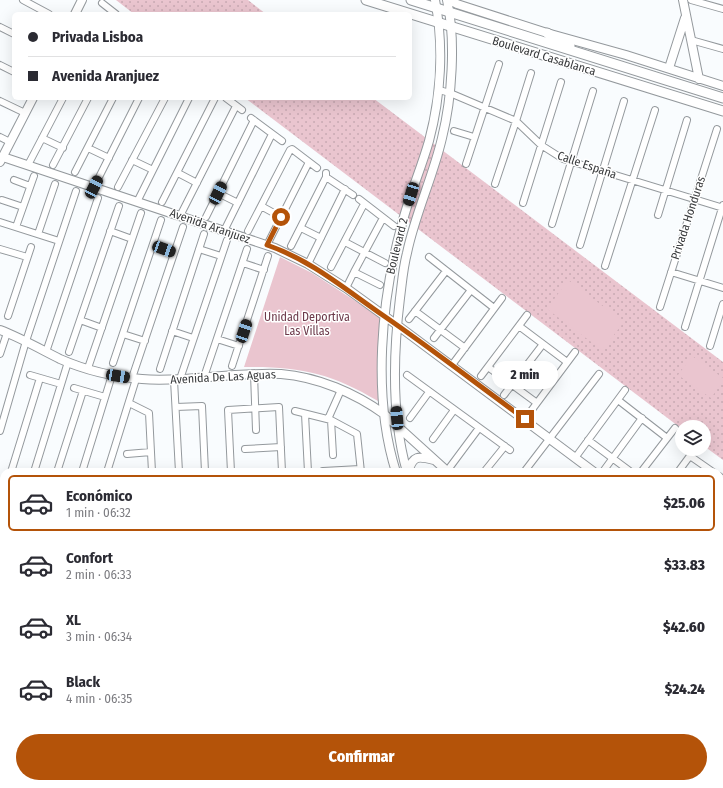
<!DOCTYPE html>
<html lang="es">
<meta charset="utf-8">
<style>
:root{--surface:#fff;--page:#f7f7f7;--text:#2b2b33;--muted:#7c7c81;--line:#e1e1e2;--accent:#b45309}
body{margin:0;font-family:"Fira Sans Condensed",sans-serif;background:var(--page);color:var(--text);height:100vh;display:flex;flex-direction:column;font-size:15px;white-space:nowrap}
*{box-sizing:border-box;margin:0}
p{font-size:13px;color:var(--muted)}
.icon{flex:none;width:22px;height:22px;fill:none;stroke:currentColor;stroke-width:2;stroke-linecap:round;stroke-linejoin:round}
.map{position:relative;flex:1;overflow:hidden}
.details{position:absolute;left:0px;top:468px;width:723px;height:320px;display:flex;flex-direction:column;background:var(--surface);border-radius:12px 12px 0 0;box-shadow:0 4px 16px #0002}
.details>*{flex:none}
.banner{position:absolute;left:12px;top:12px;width:400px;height:88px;border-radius:6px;box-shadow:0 4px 16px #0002;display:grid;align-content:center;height:88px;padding:0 16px;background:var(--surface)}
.buttons{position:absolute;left:675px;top:420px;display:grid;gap:8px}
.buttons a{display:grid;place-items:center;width:36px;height:36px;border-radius:50%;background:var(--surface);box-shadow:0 4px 16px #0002;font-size:20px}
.end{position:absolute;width:18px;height:18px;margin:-9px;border:5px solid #b45309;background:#fff;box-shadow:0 0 0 2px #fff}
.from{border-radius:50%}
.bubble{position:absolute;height:28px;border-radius:14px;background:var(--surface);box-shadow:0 4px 16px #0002;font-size:13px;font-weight:800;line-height:28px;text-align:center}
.car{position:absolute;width:12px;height:24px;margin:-12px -6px;border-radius:5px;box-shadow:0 0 3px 1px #0007;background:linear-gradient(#222 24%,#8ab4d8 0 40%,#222 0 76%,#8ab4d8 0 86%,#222 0)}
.banner b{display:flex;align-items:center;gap:14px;height:38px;font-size:15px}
.banner b+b{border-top:1px solid var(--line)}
.banner i{width:10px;height:10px;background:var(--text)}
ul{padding:7px 0 0;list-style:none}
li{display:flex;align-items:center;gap:12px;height:56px;margin:0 8px 6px;padding:0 8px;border:2px solid transparent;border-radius:6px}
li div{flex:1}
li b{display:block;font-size:15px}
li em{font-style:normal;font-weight:800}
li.current{border-color:var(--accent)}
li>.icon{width:36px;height:36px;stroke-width:1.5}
.primary-button{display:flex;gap:8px;margin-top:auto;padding:8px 16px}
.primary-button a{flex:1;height:46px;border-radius:24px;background:var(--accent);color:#fff;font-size:16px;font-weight:800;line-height:46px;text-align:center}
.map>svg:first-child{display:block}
.grass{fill:url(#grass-dots)}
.park{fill:#eac5cf}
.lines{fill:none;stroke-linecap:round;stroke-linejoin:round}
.street-casing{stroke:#94999d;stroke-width:8}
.secondary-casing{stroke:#94999d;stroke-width:10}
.primary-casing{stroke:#94999d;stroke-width:11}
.street{stroke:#fff;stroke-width:6}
.secondary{stroke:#fff;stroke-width:8}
.primary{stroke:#fff;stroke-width:9}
.route{stroke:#b45309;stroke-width:5}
.labels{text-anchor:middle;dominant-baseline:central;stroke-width:3;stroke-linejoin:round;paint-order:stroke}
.street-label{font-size:12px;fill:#383a3c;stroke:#fff}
.park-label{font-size:12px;fill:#6c394a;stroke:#fff}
</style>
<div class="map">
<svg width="723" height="788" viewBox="0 0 723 788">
<defs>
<pattern id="grass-dots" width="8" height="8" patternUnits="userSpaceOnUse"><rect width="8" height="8" fill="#eac5cf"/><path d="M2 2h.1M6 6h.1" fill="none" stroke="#c9aab3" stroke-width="1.8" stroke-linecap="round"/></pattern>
</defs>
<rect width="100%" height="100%" fill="#f9fcfe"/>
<path class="grass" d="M116,0H248L266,14H134Z
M245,98H373L723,362V460L704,446V427H682V429Z"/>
<path class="park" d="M280,257L312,273L380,317L377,361L378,401C331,373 299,366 244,367Z
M568,280L624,322L602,350L547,309Z
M692,356L723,378V381L711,398L678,375Z"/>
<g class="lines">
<g class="street-casing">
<path id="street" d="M23,0L49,14
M691,0L723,9
M102,3L116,14
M0,27L14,34
M691,40L723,49
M0,65L14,72
M439,90L450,93L516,121L541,145L563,159L723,208
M226,98L242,110
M0,101L25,113
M251,118L282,141
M454,131L474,137
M0,137L10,142
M42,138L63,148
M88,148L109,158
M132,160L153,170
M466,164L499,64
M28,165L63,98
M53,165L88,98
M75,172L113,98
M178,173L197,183
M326,173V177L353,195
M14,180L30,186
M495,184L516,121L531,73
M94,187L139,98
M118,187L165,98
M218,193L238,203
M359,199L394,226
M2,200L23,207
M137,202L189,98
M162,202L215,98
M523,203L561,82
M261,206L281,217
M658,215L687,120
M180,216L236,106
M206,217L254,120
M0,222L59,241
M552,224L593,91
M16,227L34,176
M301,228L321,238
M110,231L132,239
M224,231L272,134
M248,231L290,150L292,149L317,168
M38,234L55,184
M345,242L385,263
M153,245L174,253
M267,245L309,162
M580,245L624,101
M291,246L326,177
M0,249L27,257
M199,249L221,256
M429,257L494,308
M243,263L264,270
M308,264L345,189
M605,266L655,110
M331,267L364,204
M354,272L380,285
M671,272L723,288
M346,288L354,272L383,218
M660,307L717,129
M415,311L465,348
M8,316L31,247
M409,319L446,271
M80,320L102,328
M519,326L567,362
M685,327L723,205
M172,331L193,338
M123,334L145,341
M434,338L471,290
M217,339L239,346
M710,346L723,304
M46,352L98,198
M69,352L119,206
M0,354L7,333
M113,363L161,220
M452,365L502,298
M232,366L268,256
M488,367L537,403
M88,368L141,213
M160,369L204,234
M254,374L256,430
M30,375L61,384
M407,375L510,450
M481,376L527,315
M204,377L247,249
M132,378L183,227
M180,379L227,240
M174,380L179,472
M74,388L105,397
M504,395L543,344
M618,400L667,438
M129,403L149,413L152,472
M176,407L202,406L205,472
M295,411L331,420L357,434L361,472
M305,414L308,472
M410,418L429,392
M328,419L341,390
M525,419L575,352
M331,420L333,455
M0,431L26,341L76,191
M433,439L454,410
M588,440L631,472
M245,449L281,447
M127,454L151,452
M690,456L713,472
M575,458L625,390
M604,470L642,418
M323,471L360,469
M447,471L479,428
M11,472L40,378
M34,472L68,362
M57,472L83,391
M82,472L112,375
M107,472L136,379
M231,472L228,410L279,407L282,472
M484,472L505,446
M524,472L599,374
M641,472L675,428
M678,472L695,449
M719,476L723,479
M0,484L4,485
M0,515L2,507
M0,554L4,555
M719,665L723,668
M719,698L723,701
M0,720H4
M719,722L723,720
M719,776L722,788
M13,784V788
M85,784L86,788
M180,784L185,788
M233,784L237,788
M281,784L286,788
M689,784L690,788
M121,785H128L133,788
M335,788L337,784"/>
</g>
<g class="secondary-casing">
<path id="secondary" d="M450,0L457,4L547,33L626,55L723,86
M683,0L699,79
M75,14L82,0
M669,68L685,18
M3,157L275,248L308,264L346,288L397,325L594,472
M0,162L33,98
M0,330C21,338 40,349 60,359C85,370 115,377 142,379C164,381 186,379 209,377C233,375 257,373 281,374C318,377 355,393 384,414L448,472
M396,472C372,396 381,300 402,224C409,196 421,169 429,141C441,96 444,46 435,0
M407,472C391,416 393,355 400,298C402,283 403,268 407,253C415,214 433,177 442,138C452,98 456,40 447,0
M408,472C413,455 418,456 434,460
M719,521L723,517
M719,567L723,570
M0,582L4,583
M0,590H4
M719,746L723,744
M49,784V788
M544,784L545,788
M558,785L567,784
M356,788V784
M364,788L365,784"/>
</g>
<g class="primary-casing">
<path id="primary" d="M366,0L723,111
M411,0L723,98
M547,33L570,46"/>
</g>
<use href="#street" class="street"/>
<use href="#secondary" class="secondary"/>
<use href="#primary" class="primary"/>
</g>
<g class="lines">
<path class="route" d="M281,217L267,245C311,260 346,290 384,316C432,349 478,385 525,419"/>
</g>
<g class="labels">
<g class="street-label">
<text transform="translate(544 56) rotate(17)">Boulevard Casablanca</text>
<text transform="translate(587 165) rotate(19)">Calle España</text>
<text transform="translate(688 218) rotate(-72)">Privada Honduras</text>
<text transform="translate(210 226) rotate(19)">Avenida Aranjuez</text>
<text transform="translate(397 246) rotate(-76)">Boulevard 2</text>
<text transform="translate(223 377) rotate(-3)">Avenida De Las Aguas</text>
</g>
<g class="park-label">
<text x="307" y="317">Unidad Deportiva<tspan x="307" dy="14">Las Villas</tspan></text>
</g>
</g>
</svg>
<div class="buttons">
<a><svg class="icon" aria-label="layers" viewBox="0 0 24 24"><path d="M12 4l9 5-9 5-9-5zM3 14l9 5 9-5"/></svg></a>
</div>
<i class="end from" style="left:281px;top:217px"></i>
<i class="end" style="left:525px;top:419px"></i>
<div class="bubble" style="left:492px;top:361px;width:66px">2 min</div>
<i class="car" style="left:94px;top:187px;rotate:27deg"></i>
<i class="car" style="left:218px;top:193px;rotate:26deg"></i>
<i class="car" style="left:411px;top:194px;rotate:197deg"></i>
<i class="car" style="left:164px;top:249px;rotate:110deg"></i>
<i class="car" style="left:244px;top:331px;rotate:18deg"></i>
<i class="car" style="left:118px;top:376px;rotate:99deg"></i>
<i class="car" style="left:397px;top:418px;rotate:355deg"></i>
<div class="banner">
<b><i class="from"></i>Privada Lisboa</b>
<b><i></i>Avenida Aranjuez</b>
</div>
<section class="details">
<ul>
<li class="current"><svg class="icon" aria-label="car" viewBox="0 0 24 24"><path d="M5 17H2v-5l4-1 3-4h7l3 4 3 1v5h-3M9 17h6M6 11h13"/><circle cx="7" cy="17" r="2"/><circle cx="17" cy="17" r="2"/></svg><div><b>Económico</b><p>1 min · 06:32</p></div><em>$25.06</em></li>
<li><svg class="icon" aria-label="car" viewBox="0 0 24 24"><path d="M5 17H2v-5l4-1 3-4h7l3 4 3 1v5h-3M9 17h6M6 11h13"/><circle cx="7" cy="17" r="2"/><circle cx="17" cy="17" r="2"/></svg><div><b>Confort</b><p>2 min · 06:33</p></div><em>$33.83</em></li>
<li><svg class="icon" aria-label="car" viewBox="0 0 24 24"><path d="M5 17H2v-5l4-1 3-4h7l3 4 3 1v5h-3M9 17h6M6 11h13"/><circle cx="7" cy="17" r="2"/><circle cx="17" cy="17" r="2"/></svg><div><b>XL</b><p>3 min · 06:34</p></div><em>$42.60</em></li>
<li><svg class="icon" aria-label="car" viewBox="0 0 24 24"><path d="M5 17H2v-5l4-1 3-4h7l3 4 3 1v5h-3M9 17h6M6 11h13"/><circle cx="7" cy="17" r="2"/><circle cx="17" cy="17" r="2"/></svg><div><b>Black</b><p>4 min · 06:35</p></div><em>$24.24</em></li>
</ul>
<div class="primary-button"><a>Confirmar</a></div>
</section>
</div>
